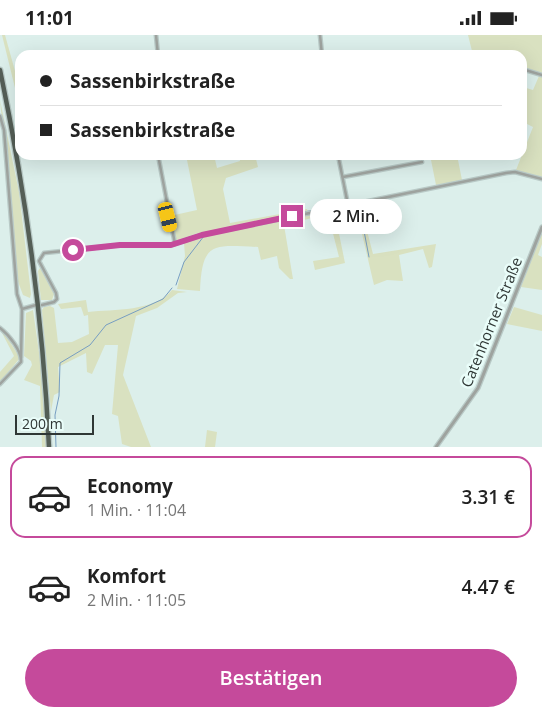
<!DOCTYPE html>
<html lang="de">
<meta charset="utf-8">
<style>
:root{--surface:#fff;--page:#f2f2f2;--text:#222;--muted:#767676;--line:#e0e0e0;--accent:#c54a9b}
body{margin:0;font-family:"Open Sans",sans-serif;background:var(--page);color:var(--text);height:100vh;display:flex;flex-direction:column;font-size:19px;white-space:nowrap}
*{box-sizing:border-box;margin:0}
p{font-size:16px;color:var(--muted)}
.icon{flex:none;width:28px;height:28px;fill:none;stroke:currentColor;stroke-width:2;stroke-linecap:round;stroke-linejoin:round}
.map{position:relative;height:412px;overflow:hidden}
.details{display:flex;flex-direction:column;background:var(--surface);flex:1}
.details>*{flex:none}
.top-card{position:absolute;left:15px;top:15px;width:512px;height:110px;border-radius:15px;box-shadow:0 5px 20px #0002;display:grid;align-content:center;height:110px;padding:0 25px;background:var(--surface)}
.scale{position:absolute;left:15px;bottom:12px;width:79px;box-sizing:border-box;padding-left:5px;border:2px solid #2f3735;border-top:0;font-size:14px;line-height:18px;white-space:nowrap;color:#2f3735;-webkit-text-stroke:4px #e9fdf9;paint-order:stroke}
.end{position:absolute;width:22px;height:22px;margin:-11px;border:6px solid #c54a9b;background:#fff;box-shadow:0 0 0 2px #fff}
.from{border-radius:50%}
.bubble{position:absolute;height:35px;border-radius:18px;background:var(--surface);box-shadow:0 5px 20px #0002;font-size:16px;font-weight:600;line-height:35px;text-align:center}
.car{position:absolute;width:15px;height:30px;margin:-15px -8px;border-radius:6px;box-shadow:0 0 4px 1px #0007;background:linear-gradient(#f5c518 24%,#345 0 40%,#f5c518 0 76%,#345 0 86%,#f5c518 0)}
.top-card b{display:flex;align-items:center;gap:18px;height:48px;font-size:19px}
.top-card b+b{border-top:1px solid var(--line)}
.top-card i{width:12px;height:12px;background:var(--text)}
ul{padding:9px 0 0;list-style:none}
li{display:flex;align-items:center;gap:15px;height:82px;margin:0 10px 8px;padding:0 15px;border:2px solid transparent;border-radius:15px}
li div{flex:1}
li b{display:block;font-size:19px}
li em{font-style:normal;font-weight:600}
li.selected{border-color:var(--accent)}
li>.icon{width:45px;height:45px;stroke-width:1.5}
.action{display:flex;gap:10px;margin-top:auto;padding:10px 25px}
.action a{flex:1;height:58px;border-radius:30px;background:var(--accent);color:#fff;font-size:20px;font-weight:600;line-height:58px;text-align:center}
.status{display:flex;justify-content:space-between;align-items:center;height:35px;padding:0 25px;background:var(--surface);direction:ltr}
.status svg{height:14px;fill:currentColor}
.map>svg:first-child{display:block}
.green{fill:#d9e1c0}
.lines{fill:none;stroke-linecap:round;stroke-linejoin:round}
.stream{stroke:#779ec2;stroke-width:1}
.minor-casing{stroke:#b9cac7;stroke-width:5}
.tertiary-casing{stroke:#b9cac7;stroke-width:5.5}
.trunk-casing{stroke:#b9cac7;stroke-width:7}
.minor{stroke:#9ea39f;stroke-width:2.5}
.tertiary{stroke:#9ea39f;stroke-width:3}
.trunk{stroke:#545e56;stroke-width:4.5}
.route{stroke:#c54a9b;stroke-width:6}
.labels{text-anchor:middle;dominant-baseline:central;stroke-width:5;stroke-linejoin:round;paint-order:stroke}
.street-label{font-size:15px;fill:#2f3735;stroke:#e9fdf9}
</style>
<div class="status"><b>11:01</b><svg viewBox="0 0 49 12"><path d="M0 12V9h3v3zM5 12V6h3v6zM10 12V3h3v9zM15 12V0h3v12zM26 1h20v11H26zM47 4h2v5h-2z"/></svg></div>
<div class="map">
<svg width="542" height="412" viewBox="0 0 542 412">
<rect width="100%" height="100%" fill="#dcefeb"/>
<path class="green" d="M2,0H5L20,54L18,59L16,57Z
M468,0H542V38L523,32L522,20H473Z
M539,41L542,42V142L516,135L533,92L523,87V52L533,55Z
M0,65L19,157L31,259L30,263L23,260L17,244Z
M186,120H214L217,133L240,126L239,120H255L258,132L226,143L223,154L230,188L307,174L309,179L360,169L373,219L436,209L432,232L429,233L423,214L399,220L403,246L387,245L374,250L356,173L335,179L345,228L315,235L313,226L339,222L328,179L284,190L293,244H290L279,233L277,221L261,225L258,212C213,210 202,206 200,256L177,254L185,221L184,208L199,202L198,198L178,205L175,204L170,181L197,175Z
M430,120H457L462,145L436,150Z
M542,198V209L538,220L542,222V255L521,252Z
M40,233L54,259L52,265H41L38,236Z
M172,255L187,257L178,258L157,273L136,281L123,340L151,412H131L122,409L118,381L112,379L118,310H105L92,339L87,337L86,318L58,332L60,357L54,360L51,376L42,275L44,272L50,271L54,273L58,308L72,307L89,299L88,280L84,281L81,272L61,274L58,269L86,265L88,277C114,274 154,277 172,255Z
M514,272L542,280V296L507,289Z
M33,275L44,353L47,412H42L40,351L24,345L32,330L31,326L24,321L26,278Z
M1,296L5,299L20,323L0,347V337L14,321Z
M207,395L217,397L215,412H205Z"/>
<g class="lines">
<path class="stream" d="M333,175L359,170L369,222
M290,184L329,175
M258,186L314,175
M257,190L286,184
M217,195L251,188
M225,197L253,191
M186,204L214,196
M176,250L184,227L204,201
M56,412L55,380L59,361L60,328L90,310L106,290L163,264L172,253"/>
<g class="minor-casing">
<path id="minor" d="M156,0L158,20
M320,0L322,20
M522,34L542,40
M0,81L4,95L17,259L22,274L21,323
M158,120L175,209
M338,120L348,170
M343,142L422,127
M42,270L54,267L57,264L56,258L39,226L44,218L120,210H171L202,200L506,138L515,137L542,144
M22,274L36,270
M0,293C9,300 22,316 21,327L0,349"/>
</g>
<g class="tertiary-casing">
<path id="tertiary" d="M436,412L478,353L542,192"/>
</g>
<g class="trunk-casing">
<path id="trunk" d="M0,35C26,159 43,285 49,412"/>
</g>
<use href="#minor" class="minor"/>
<use href="#tertiary" class="tertiary"/>
<use href="#trunk" class="trunk"/>
</g>
<g class="lines">
<path class="route" d="M73,215L120,210H171L202,200L292,181"/>
</g>
<g class="labels">
<g class="street-label">
<text transform="translate(491 287) rotate(-68)">Catenhorner Straße</text>
</g>
</g>
</svg>
<div class="scale">200 m</div>
<i class="end from" style="left:73px;top:215px"></i>
<i class="end" style="left:292px;top:181px"></i>
<div class="bubble" style="left:310px;top:164px;width:92px">2 Min.</div>
<i class="car" style="left:168px;top:182px;rotate:166deg"></i>
<div class="top-card">
<b><i class="from"></i>Sassenbirkstraße</b>
<b><i></i>Sassenbirkstraße</b>
</div>
</div>
<section class="details">
<ul>
<li class="selected"><svg class="icon" aria-label="car" viewBox="0 0 24 24"><path d="M5 17H2v-5l4-1 3-4h7l3 4 3 1v5h-3M9 17h6M6 11h13"/><circle cx="7" cy="17" r="2"/><circle cx="17" cy="17" r="2"/></svg><div><b>Economy</b><p>1 Min. · 11:04</p></div><em>3.31 €</em></li>
<li><svg class="icon" aria-label="car" viewBox="0 0 24 24"><path d="M5 17H2v-5l4-1 3-4h7l3 4 3 1v5h-3M9 17h6M6 11h13"/><circle cx="7" cy="17" r="2"/><circle cx="17" cy="17" r="2"/></svg><div><b>Komfort</b><p>2 Min. · 11:05</p></div><em>4.47 €</em></li>
</ul>
<div class="action"><a>Bestätigen</a></div>
</section>
